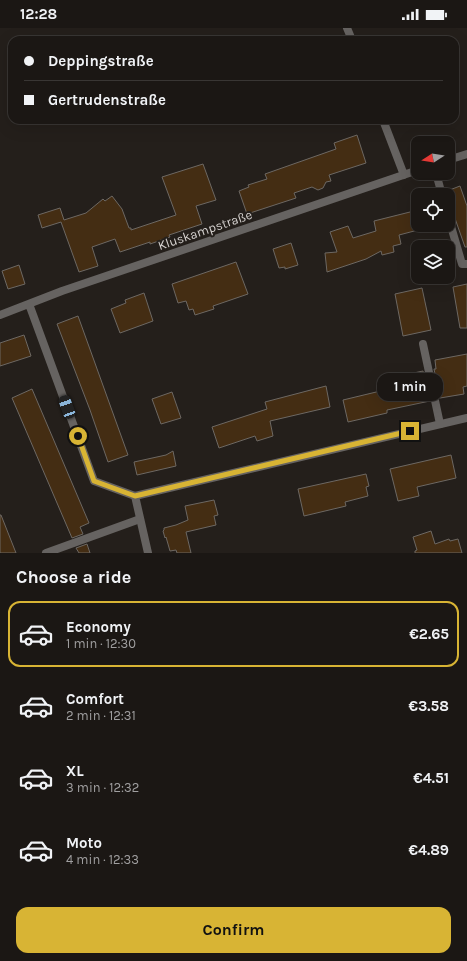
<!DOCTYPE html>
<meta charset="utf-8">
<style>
:root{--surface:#1b1714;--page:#24201d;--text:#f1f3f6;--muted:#a09fa0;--line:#393634;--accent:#d8b434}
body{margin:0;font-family:Karla,sans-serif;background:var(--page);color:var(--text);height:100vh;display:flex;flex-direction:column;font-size:15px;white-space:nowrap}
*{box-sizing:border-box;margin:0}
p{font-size:13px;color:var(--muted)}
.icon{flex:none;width:22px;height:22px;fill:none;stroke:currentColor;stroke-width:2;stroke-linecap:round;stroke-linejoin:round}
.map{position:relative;height:525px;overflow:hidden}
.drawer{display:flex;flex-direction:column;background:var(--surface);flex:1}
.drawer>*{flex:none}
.top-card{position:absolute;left:8px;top:8px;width:451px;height:88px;border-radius:12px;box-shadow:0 4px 16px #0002,0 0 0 1px var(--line);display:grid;align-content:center;height:88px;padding:0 16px;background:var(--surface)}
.needle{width:26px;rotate:258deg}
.controls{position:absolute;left:411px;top:108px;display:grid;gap:8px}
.controls a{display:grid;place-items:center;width:44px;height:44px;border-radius:8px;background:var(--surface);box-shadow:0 4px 16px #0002,0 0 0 1px var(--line);font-size:20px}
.end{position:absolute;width:18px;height:18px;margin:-9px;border:5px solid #d8b434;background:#111;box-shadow:0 0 0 2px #111}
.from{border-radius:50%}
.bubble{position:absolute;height:28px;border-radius:12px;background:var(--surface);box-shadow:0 4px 16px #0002,0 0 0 1px var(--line);font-size:13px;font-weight:700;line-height:28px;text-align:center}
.car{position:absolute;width:12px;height:24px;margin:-12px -6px;border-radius:5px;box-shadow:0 0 3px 1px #0007;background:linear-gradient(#222 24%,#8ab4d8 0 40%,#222 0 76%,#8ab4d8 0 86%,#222 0)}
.top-card b{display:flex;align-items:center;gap:14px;height:38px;font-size:15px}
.top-card b+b{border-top:1px solid var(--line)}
.top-card i{width:10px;height:10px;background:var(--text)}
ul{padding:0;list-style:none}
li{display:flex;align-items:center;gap:12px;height:66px;margin:0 8px 6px;padding:0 8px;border:2px solid transparent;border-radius:12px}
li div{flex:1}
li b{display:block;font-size:15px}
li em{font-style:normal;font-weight:700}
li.active{border-color:var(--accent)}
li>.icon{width:36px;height:36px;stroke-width:1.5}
h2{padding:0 16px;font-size:18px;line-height:48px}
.action{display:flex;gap:8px;margin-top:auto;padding:8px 16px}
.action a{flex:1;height:46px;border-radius:12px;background:var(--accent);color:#111;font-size:16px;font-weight:700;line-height:46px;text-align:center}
.status{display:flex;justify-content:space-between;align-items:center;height:28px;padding:0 20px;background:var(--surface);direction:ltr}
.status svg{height:11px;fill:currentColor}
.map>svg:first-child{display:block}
.building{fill:#442d13;stroke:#6d6863}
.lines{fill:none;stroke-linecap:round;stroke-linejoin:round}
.lane{stroke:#666361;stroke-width:8}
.street{stroke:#666361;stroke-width:8}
.route{stroke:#d8b434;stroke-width:5}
.labels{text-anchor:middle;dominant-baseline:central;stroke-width:4;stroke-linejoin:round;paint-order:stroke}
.street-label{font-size:13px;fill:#d5d1cf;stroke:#241f1b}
</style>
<div class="status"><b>12:28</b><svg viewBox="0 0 49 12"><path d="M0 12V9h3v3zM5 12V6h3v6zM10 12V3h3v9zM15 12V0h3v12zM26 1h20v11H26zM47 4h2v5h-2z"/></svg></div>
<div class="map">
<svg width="467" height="525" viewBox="0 0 467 525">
<rect width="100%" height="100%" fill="#241f1b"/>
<path class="building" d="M357,107L366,135L329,147L331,153L326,154L323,160L318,162L312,159L294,165L296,170L247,186L239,163L249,159L248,157L267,151L265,146L336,121L334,115Z
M203,136L216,172L196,178L202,196L169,207L170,209L150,216V214L120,224L115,211L92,219L98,238L79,244L61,194L42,200L38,187L60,180L64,192L86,185L103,171L105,173L112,168L122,181L129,200H131V202L176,187L162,149Z
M460,158L467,178V219H465L451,179L450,180L448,175L447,163Z
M418,182V202L399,207L401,216L393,218L394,224L382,227L381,223L366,231L327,244L325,225L337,224L330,204L348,198L353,210L376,203L374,193Z
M291,215L298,237L285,241V239L279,240L273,221Z
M236,234L248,266L213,278L214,281L195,287L193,281L189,282L186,273L178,275L172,256Z
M19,237L25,256L8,261L2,243Z
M467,256V300H460L453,259Z
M422,260L431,302L403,308L395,266Z
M144,265L153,293L120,305L111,281L126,275L125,272Z
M78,288L128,427L108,434L90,382L57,296Z
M24,307L31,328L0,338V315Z
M467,326V358L463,359L464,366L440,370L434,341H436L435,332Z
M423,343L430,373L387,382V385L348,394L343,372L397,359L395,349Z
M326,358L330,379L270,393L273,408L257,413L255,408L219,420L212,399L267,381L265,374Z
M32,361L89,495L80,499L83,506L72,510L12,370Z
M172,364L181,390L161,396L152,371Z
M173,423L176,438L137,447L134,434L166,427Z
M451,427L456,450L417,459L419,468L398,473L390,441Z
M366,446L369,458L366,459L368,468L345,474L346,478L304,488L298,461Z
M214,472L218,487L214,488L216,497L186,504L191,525H177L176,522L170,523L166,509L165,510L163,503L164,502V500L176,497L188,492L185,478Z
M0,487H1L16,525H0Z
M431,503L435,516L449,511L450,513L458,511L462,525H415V523L417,522L413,509Z
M87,516L90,525H79L76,520Z"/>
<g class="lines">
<path class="lane" d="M436,145L442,167
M448,188L462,236H467
M423,316L440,396
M46,525L140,491"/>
<path class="street" d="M347,0L352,12
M383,92L404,147
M448,132L467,126
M29,276L94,453L135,468
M0,287L62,263L418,142
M135,468L467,390
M135,468L148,525"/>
</g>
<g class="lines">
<path class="route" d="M78,408L94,453L135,468L410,403"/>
</g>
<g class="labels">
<g class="street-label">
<text transform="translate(205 202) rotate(-19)">Kluskampstraße</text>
</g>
</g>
</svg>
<div class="controls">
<a><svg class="needle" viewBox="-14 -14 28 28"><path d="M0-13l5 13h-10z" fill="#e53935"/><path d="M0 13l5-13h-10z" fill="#a09fa0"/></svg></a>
<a><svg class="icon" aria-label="locate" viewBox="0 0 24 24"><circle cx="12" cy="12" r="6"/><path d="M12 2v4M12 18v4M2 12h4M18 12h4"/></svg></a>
<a><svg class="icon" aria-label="layers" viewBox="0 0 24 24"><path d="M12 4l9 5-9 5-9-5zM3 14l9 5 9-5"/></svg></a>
</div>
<i class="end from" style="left:78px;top:408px"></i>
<i class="end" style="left:410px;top:403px"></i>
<div class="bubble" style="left:377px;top:345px;width:66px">1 min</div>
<i class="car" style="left:67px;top:379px;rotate:340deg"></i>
<div class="top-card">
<b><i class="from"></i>Deppingstraße</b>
<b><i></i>Gertrudenstraße</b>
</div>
</div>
<section class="drawer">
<h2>Choose a ride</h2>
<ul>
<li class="active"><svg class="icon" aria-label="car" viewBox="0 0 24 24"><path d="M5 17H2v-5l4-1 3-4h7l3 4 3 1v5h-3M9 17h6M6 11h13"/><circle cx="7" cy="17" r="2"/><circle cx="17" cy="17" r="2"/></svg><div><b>Economy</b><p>1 min · 12:30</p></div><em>€2.65</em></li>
<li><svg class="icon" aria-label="car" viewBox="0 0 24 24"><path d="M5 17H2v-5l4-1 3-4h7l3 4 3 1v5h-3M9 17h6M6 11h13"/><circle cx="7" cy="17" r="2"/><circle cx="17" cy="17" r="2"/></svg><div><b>Comfort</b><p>2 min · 12:31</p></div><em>€3.58</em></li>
<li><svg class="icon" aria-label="car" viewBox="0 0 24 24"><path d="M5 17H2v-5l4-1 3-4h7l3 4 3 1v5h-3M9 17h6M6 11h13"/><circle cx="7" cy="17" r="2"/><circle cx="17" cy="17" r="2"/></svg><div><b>XL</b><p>3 min · 12:32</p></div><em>€4.51</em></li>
<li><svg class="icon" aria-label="car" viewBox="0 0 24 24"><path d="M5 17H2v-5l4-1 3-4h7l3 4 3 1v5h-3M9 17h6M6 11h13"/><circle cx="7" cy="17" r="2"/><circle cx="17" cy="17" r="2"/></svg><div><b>Moto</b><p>4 min · 12:33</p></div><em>€4.89</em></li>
</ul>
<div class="action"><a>Confirm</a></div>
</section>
